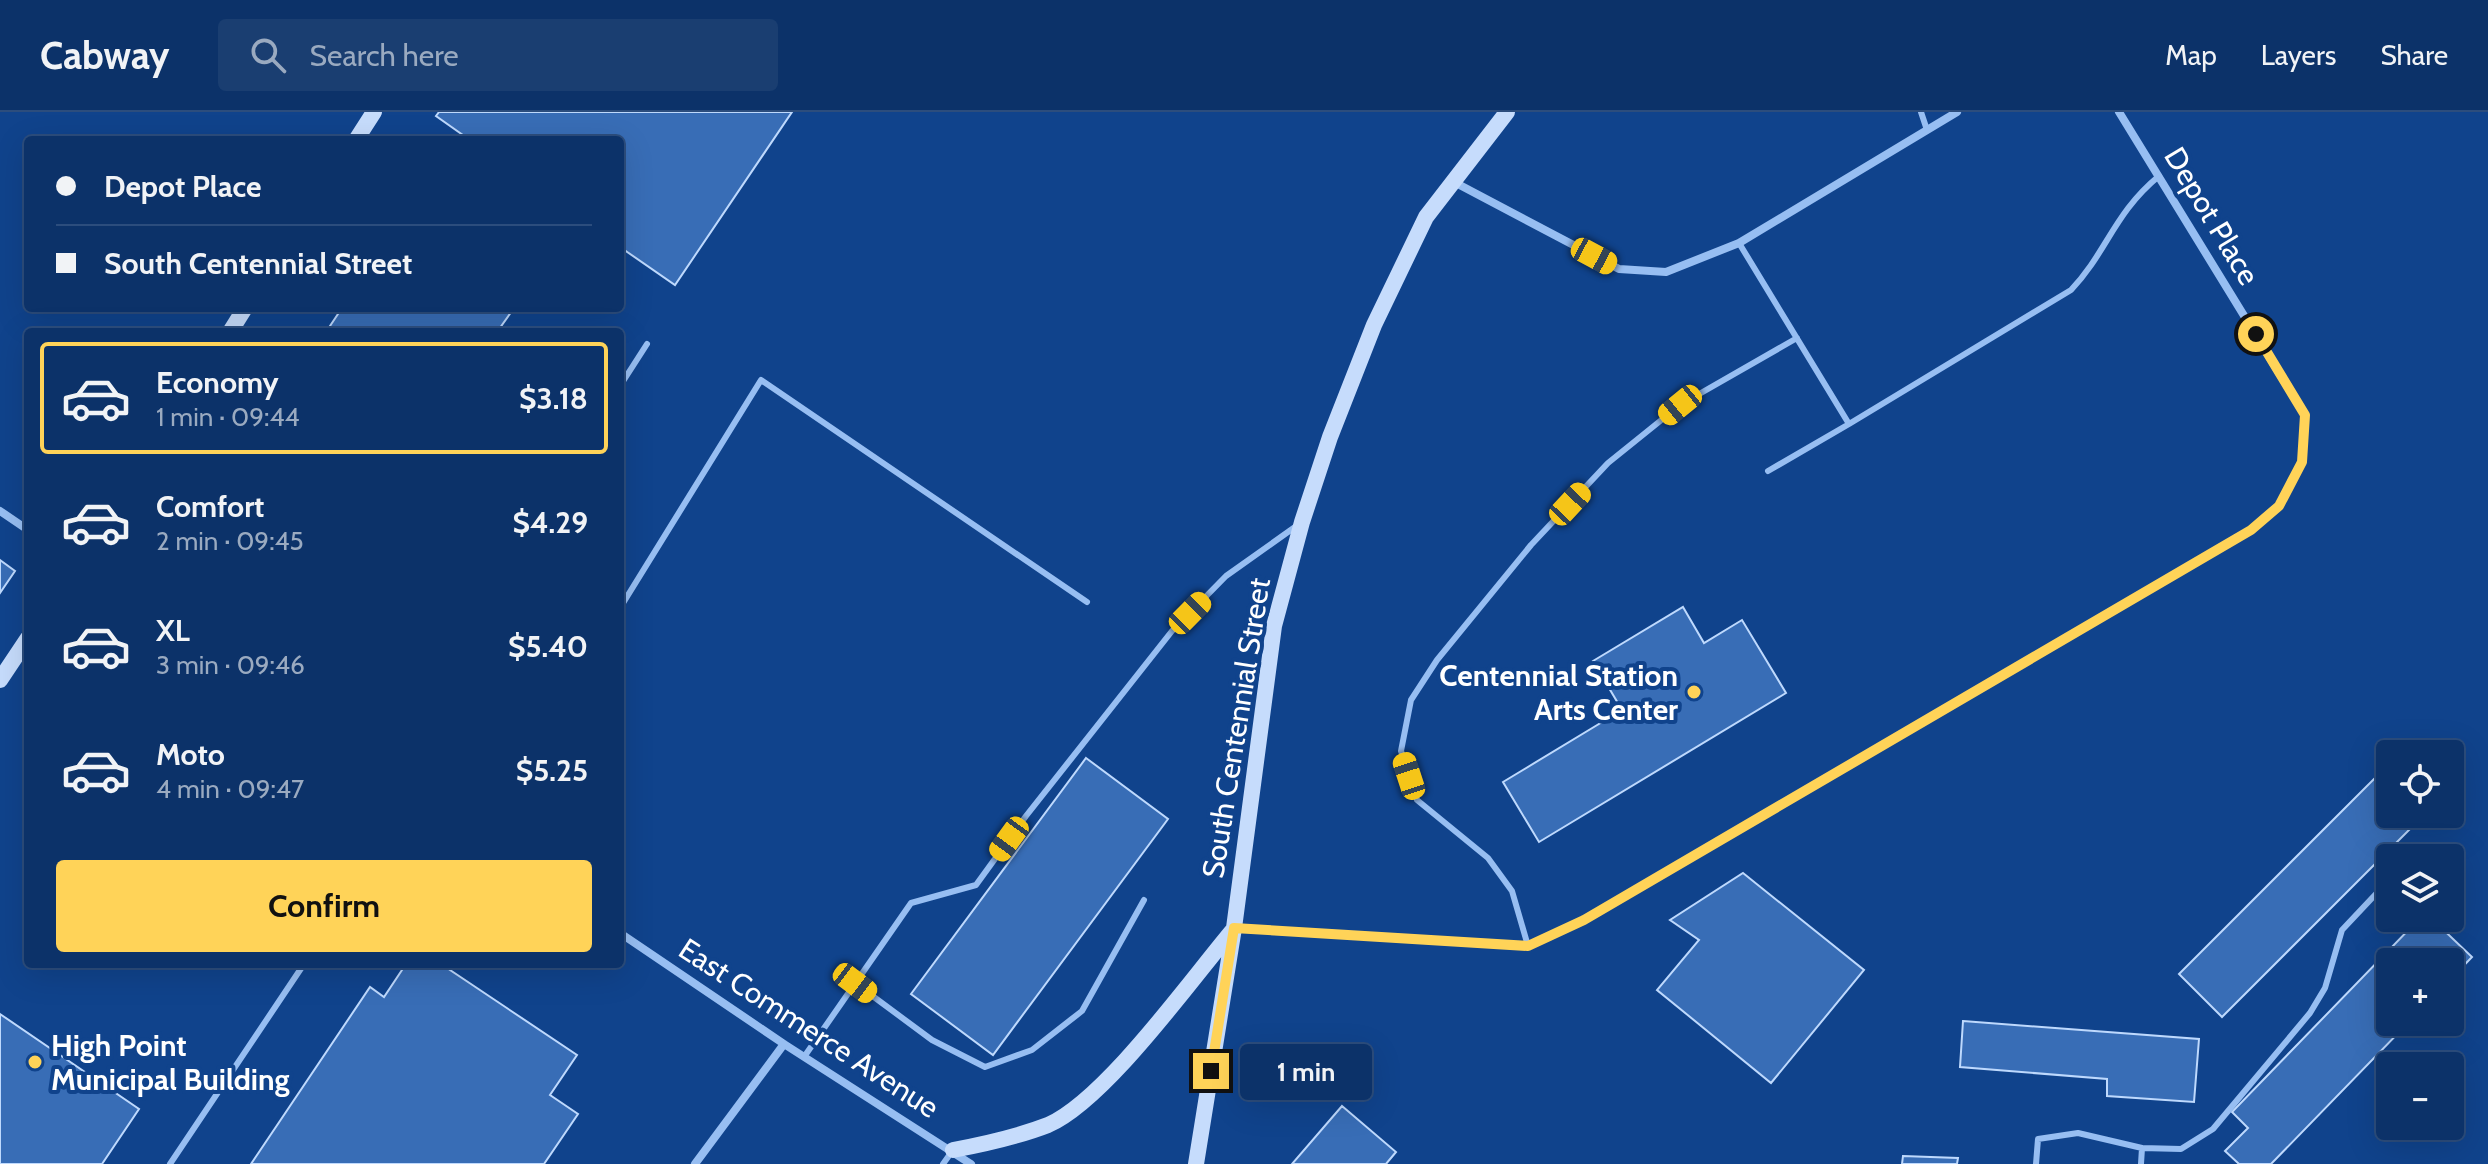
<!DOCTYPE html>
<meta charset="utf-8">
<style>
:root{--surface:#0c3269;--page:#1a3e71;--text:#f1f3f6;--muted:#9aaac0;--line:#2c4d7d;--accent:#ffd358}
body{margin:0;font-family:Cabin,sans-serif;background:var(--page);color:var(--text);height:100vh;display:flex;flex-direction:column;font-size:30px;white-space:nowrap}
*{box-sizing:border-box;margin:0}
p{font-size:26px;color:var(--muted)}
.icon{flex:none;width:44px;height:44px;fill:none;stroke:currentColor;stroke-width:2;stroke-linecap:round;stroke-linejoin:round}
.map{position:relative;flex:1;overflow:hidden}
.details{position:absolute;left:24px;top:216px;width:600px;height:640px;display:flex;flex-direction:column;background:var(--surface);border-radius:8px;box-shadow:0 8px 32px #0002,0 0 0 2px var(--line)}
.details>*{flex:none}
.banner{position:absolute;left:24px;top:24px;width:600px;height:176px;border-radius:8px;box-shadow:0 8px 32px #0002,0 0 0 2px var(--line);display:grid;align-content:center;height:176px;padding:0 32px;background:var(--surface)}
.buttons{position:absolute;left:2376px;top:628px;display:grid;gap:16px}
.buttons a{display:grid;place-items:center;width:88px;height:88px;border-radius:8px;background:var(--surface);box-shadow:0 8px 32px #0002,0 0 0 2px var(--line);font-size:40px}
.end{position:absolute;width:36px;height:36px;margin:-18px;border:10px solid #ffd358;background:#111;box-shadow:0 0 0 4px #111}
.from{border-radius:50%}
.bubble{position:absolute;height:56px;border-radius:8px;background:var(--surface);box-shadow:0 8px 32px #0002,0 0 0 2px var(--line);font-size:26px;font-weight:700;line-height:56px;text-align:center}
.car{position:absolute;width:24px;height:48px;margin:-24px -12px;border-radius:10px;box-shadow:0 0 6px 2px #0007;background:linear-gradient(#f5c518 24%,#345 0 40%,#f5c518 0 76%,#345 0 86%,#f5c518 0)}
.banner b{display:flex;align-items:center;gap:28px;height:76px;font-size:30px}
.banner b+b{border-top:2px solid var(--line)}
.banner i{width:20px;height:20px;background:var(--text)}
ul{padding:14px 0 0;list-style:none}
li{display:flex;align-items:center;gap:24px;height:112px;margin:0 16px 12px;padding:0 16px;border:4px solid transparent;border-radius:8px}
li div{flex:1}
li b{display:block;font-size:30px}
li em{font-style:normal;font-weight:700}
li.current{border-color:var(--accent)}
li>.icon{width:72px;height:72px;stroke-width:1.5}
.primary-button{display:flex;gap:16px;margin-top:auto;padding:16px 32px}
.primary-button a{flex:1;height:92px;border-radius:8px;background:var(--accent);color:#111;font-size:32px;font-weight:700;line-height:92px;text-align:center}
header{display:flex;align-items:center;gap:48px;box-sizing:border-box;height:112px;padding:0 40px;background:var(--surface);border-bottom:2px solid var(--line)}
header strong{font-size:38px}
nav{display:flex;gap:44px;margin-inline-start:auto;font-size:28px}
.search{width:560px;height:72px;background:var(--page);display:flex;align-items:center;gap:20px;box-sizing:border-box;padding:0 28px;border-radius:8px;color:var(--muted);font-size:30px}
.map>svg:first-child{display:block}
.building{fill:#386db6;stroke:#bed9fd;stroke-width:2}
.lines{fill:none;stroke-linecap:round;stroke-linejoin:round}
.lane{stroke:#97bef2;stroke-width:6}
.street{stroke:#97bef2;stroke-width:8}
.secondary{stroke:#c6dcfc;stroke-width:16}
.route{stroke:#ffd358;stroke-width:10}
.poi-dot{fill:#ffd358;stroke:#10438c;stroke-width:3}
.labels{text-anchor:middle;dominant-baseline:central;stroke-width:8;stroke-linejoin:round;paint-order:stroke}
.street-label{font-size:30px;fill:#fff;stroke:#10438c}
.poi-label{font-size:30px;font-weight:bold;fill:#fff;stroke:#10438c;text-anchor:end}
</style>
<header>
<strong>Cabway</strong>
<div class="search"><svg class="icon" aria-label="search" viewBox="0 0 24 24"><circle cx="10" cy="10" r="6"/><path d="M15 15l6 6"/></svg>Search here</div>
<nav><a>Map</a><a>Layers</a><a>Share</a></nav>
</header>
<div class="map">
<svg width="2488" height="1052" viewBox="0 0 2488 1052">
<rect width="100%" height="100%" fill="#10438c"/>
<path class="building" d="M439,0H792L675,173L620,135V28H470L436,4Z
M342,196H514L497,220H326Z
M0,448L15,459L0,481Z
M1683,495L1704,531L1742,508L1786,581L1539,730L1503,670L1622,598L1593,549Z
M1086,646L1168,707L993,943L911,882Z
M2390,651V702H2413L2419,708L2222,905L2179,862Z
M1743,761L1864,858L1771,971L1657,878L1699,828L1670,808Z
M2420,806H2431L2472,845L2450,868V850H2390V910H2409L2271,1052H2239L2225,1039L2248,1016L2232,1000Z
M406,852H441L577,943L550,983L578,1002L544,1052H251L370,875L384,885Z
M0,902L139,997L102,1052H0Z
M1963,909L2199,927L2194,990L2107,984V967L1960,955Z
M1342,994L1396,1040L1386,1052H1292Z
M1903,1044L1958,1046L1957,1052H1902Z"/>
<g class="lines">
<path class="lane" d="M1921,0L1927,18
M1739,131L1849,312L2071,178C2107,140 2114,101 2159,64
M620,274L647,232
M1768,359L1849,312
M620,496L761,268L1087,490
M2411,746L2420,738
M1528,834L1512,779L1488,746L1417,688L1401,639L1411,588L1437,548L1531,433L1608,351L1680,293L1797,226
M855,871L932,928L985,955L1032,938L1082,899L1144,788
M804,945L911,791L976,773L1026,704L1172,519L1226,464L1295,415
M2142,1036L2181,1037L2213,1017L2310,901L2325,876L2342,818L2390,767
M170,1052L304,852
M943,1052L953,1038
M2036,1052L2038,1027L2078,1021L2142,1036L2141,1052"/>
<path class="street" d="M1454,70L1619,157L1666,160L1739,131L1957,0
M0,399L28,418
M1235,816L1528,834L1584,808L2251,418L2279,394L2302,350L2305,303L2119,0
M620,821L784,932L971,1052
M695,1052L784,932"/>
<path class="secondary" d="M356,28L374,0
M230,220L245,196
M0,568L28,526
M953,1038C985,1032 1017,1025 1048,1013C1105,988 1190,869 1233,818
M1196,1052L1234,816L1274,514L1302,410L1330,325L1374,213L1426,105L1507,0"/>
</g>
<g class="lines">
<path class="route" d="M1211,959L1234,816L1528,834L1584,808L2251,418L2279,394L2302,350L2305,303L2256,222"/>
</g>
<g class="poi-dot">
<circle cx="1694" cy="580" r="8"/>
<circle cx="35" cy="950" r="8"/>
</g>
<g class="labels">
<g class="street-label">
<text transform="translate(2212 104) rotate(59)">Depot Place</text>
<text transform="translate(1236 616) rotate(-81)">South Centennial Street</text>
<text transform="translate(809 916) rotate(33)">East Commerce Avenue</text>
</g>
<g class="poi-label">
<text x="1678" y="563">Centennial Station<tspan x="1678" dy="34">Arts Center</tspan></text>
<text x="51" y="933" text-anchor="start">High Point<tspan x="51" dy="34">Municipal Building</tspan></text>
</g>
</g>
</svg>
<div class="buttons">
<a><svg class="icon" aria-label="locate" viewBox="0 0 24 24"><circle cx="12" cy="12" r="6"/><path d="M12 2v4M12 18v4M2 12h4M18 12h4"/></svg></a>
<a><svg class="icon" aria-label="layers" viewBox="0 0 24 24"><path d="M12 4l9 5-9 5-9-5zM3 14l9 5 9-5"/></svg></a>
<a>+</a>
<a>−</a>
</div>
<i class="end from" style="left:2256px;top:222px"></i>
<i class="end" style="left:1211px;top:959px"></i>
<div class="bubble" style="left:1240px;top:932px;width:132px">1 min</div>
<i class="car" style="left:1594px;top:144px;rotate:118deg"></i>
<i class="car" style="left:1680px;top:293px;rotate:231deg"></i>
<i class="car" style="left:1570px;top:392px;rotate:43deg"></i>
<i class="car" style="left:1190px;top:501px;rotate:45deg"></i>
<i class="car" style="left:1409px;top:664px;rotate:342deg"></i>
<i class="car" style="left:1009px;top:727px;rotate:216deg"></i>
<i class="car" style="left:855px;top:871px;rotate:127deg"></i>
<div class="banner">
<b><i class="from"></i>Depot Place</b>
<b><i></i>South Centennial Street</b>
</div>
<section class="details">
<ul>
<li class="current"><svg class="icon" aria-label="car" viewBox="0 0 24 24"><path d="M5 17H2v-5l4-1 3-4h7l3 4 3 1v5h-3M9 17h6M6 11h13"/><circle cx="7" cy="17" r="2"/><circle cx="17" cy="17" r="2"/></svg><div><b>Economy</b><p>1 min · 09:44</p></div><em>$3.18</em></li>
<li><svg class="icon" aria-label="car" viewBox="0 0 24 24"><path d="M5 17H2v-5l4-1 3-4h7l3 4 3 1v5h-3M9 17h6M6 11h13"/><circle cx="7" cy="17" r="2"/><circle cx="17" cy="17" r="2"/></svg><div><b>Comfort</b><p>2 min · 09:45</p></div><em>$4.29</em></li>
<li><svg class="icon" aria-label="car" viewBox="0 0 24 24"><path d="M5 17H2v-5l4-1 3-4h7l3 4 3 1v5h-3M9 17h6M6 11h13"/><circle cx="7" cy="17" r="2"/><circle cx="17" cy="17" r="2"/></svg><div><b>XL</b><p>3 min · 09:46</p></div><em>$5.40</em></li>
<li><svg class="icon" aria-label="car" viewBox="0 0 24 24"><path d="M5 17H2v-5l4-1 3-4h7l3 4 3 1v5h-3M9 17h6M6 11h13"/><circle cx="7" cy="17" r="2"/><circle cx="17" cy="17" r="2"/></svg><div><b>Moto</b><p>4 min · 09:47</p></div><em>$5.25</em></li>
</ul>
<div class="primary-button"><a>Confirm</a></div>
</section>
</div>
